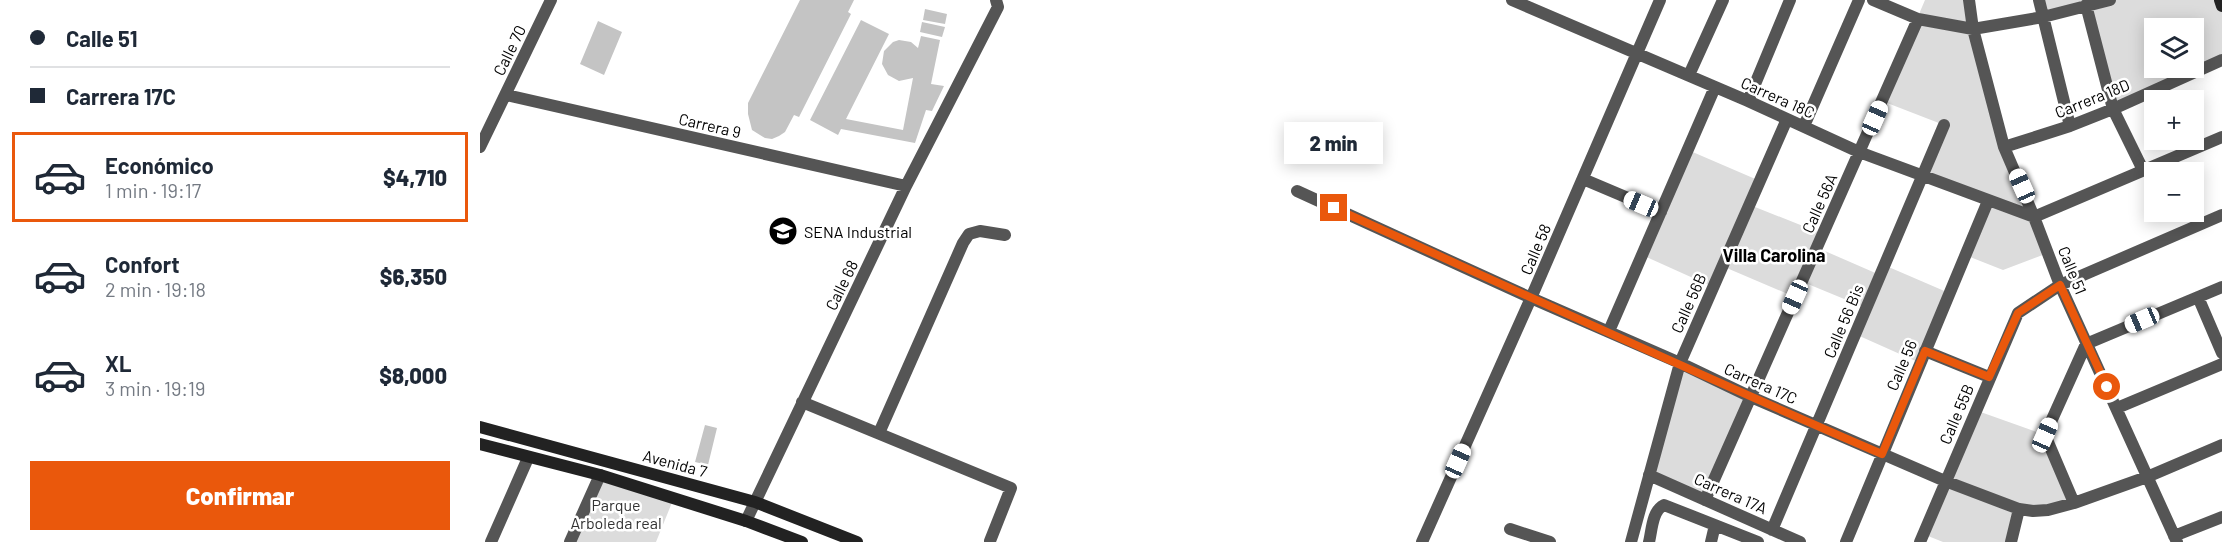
<!DOCTYPE html>
<html lang="es">
<meta charset="utf-8">
<style>
:root{--surface:#fff;--page:#f6f6f7;--text:#1f2937;--muted:#747a83;--line:#e0e1e3;--accent:#ea580c}
body{margin:0;font-family:Barlow,sans-serif;background:var(--page);color:var(--text);height:100vh;display:flex;flex-direction:column;font-size:22px;white-space:nowrap}
*{box-sizing:border-box;margin:0}
p{font-size:20px;color:var(--muted)}
.icon{flex:none;width:33px;height:33px;fill:none;stroke:currentColor;stroke-width:2;stroke-linecap:round;stroke-linejoin:round}
.map{position:relative;flex:1;overflow:hidden}
.drawer{display:flex;flex-direction:column;background:var(--surface);width:480px}
.drawer>*{flex:none}
.guide{display:grid;align-content:center;height:132px;padding:0 30px;background:var(--surface)}
.buttons{position:absolute;left:1664px;top:18px;display:grid;gap:12px}
.buttons a{display:grid;place-items:center;width:60px;height:60px;border-radius:0px;background:var(--surface);box-shadow:0 3px 15px #0003;font-size:30px}
.end{position:absolute;width:27px;height:27px;margin:-14px;border:8px solid #ea580c;background:#fff;box-shadow:0 0 0 3px #fff}
.from{border-radius:50%}
.bubble{position:absolute;height:42px;border-radius:0px;background:var(--surface);box-shadow:0 3px 15px #0003;font-size:20px;font-weight:800;line-height:42px;text-align:center}
.car{position:absolute;width:18px;height:36px;margin:-18px -9px;border-radius:8px;box-shadow:0 0 4px 2px #0007;background:linear-gradient(#fff 24%,#345 0 40%,#fff 0 76%,#345 0 86%,#fff 0)}
.guide b{display:flex;align-items:center;gap:21px;height:57px;font-size:22px}
.guide b+b{border-top:2px solid var(--line)}
.guide i{width:15px;height:15px;background:var(--text)}
ul{padding:0;list-style:none}
li{display:flex;align-items:center;gap:18px;height:90px;margin:0 12px 9px;padding:0 18px;border:3px solid transparent;border-radius:0px}
li div{flex:1}
li b{display:block;font-size:22px}
li em{font-style:normal;font-weight:800}
li.current{border-color:var(--accent)}
li>.icon{width:54px;height:54px;stroke-width:1.5}
.cta{display:flex;gap:12px;margin-top:auto;padding:12px 30px}
.cta a{flex:1;height:69px;border-radius:0px;background:var(--accent);color:#fff;font-size:24px;font-weight:800;line-height:69px;text-align:center}
main{display:flex;flex:1;min-height:0}
.map>svg:first-child{display:block}
.green{fill:#dcdcdc;fill-rule:evenodd}
.building{fill:#c4c4c4}
.lines{fill:none;stroke-linecap:round;stroke-linejoin:round}
.street{stroke:#555;stroke-width:12}
.secondary{stroke:#222;stroke-width:12}
.route{stroke:#ea580c;stroke-width:8}
.labels{text-anchor:middle;dominant-baseline:central;stroke-width:5;stroke-linejoin:round;paint-order:stroke}
.street-label{font-size:16px;fill:#000;stroke:#fff}
.poi-label{font-size:16px;fill:#000;stroke:#fff;text-anchor:start}
.park-label{font-size:16px;fill:#333;stroke:#fff}
.neighbourhood-label{font-size:18px;font-weight:bold;fill:#000;stroke:#fff}
</style>
<main>
<section class="drawer">
<div class="guide">
<b><i class="from"></i>Calle 51</b>
<b><i></i>Carrera 17C</b>
</div>
<ul>
<li class="current"><svg class="icon" aria-label="car" viewBox="0 0 24 24"><path d="M5 17H2v-5l4-1 3-4h7l3 4 3 1v5h-3M9 17h6M6 11h13"/><circle cx="7" cy="17" r="2"/><circle cx="17" cy="17" r="2"/></svg><div><b>Económico</b><p>1 min · 19:17</p></div><em>$4,710</em></li>
<li><svg class="icon" aria-label="car" viewBox="0 0 24 24"><path d="M5 17H2v-5l4-1 3-4h7l3 4 3 1v5h-3M9 17h6M6 11h13"/><circle cx="7" cy="17" r="2"/><circle cx="17" cy="17" r="2"/></svg><div><b>Confort</b><p>2 min · 19:18</p></div><em>$6,350</em></li>
<li><svg class="icon" aria-label="car" viewBox="0 0 24 24"><path d="M5 17H2v-5l4-1 3-4h7l3 4 3 1v5h-3M9 17h6M6 11h13"/><circle cx="7" cy="17" r="2"/><circle cx="17" cy="17" r="2"/></svg><div><b>XL</b><p>3 min · 19:19</p></div><em>$8,000</em></li>
</ul>
<div class="cta"><a>Confirmar</a></div>
</section>
<div class="map">
<svg width="1742" height="542" viewBox="0 0 1742 542">
<rect width="100%" height="100%" fill="#fff"/>
<path class="green" d="M1445,0H1489L1524,147L1568,253L1523,270L1485,255L1507,201L1442,176L1464,125L1402,101Z
M1559,0H1740L1742,6V60L1633,109L1606,6L1563,17ZM1674,28H1713V68H1674Z
M1208,150L1280,181L1270,205L1343,234L1338,248L1400,275L1404,265L1469,293L1440,363L1375,334L1386,308L1323,282L1315,297L1242,266L1233,287L1162,255Z
M1200,363L1271,397L1225,500L1169,475Z
M1495,410L1565,435L1594,503L1539,509L1531,542H1463L1443,534Z
M119,479L193,500L176,542H94Z"/>
<path class="building" d="M320,0H374L368,12L371,14L319,117L314,115L305,132L299,136L292,139L285,138L272,130L268,114V103Z
M445,9L467,14L465,24L443,20Z
M381,20L409,34L366,119L423,130L433,78L419,81L408,75L402,64L404,51L413,42L419,40L431,42L438,48L441,36L460,40L451,84L464,86L452,111L446,110L435,143L361,129L358,135L330,120Z
M118,21L142,32L124,75L100,64Z
M442,22L465,27L462,37L440,32Z
M225,425L237,428L228,465L215,462Z"/>
<g class="lines">
<path class="street" d="M1032,0L1268,101L1379,152L1554,217L1742,137
M1393,0L1438,19L1493,29L1563,17L1630,0
M1489,0L1493,29L1524,147L1554,217L1580,285L1697,542
M1559,0L1590,126
M1606,5L1633,109L1663,170
M1209,75L1243,0
M26,95L426,186
M1268,101L1310,0
M1324,126L1379,0
M0,147L71,0
M1524,147L1590,126L1633,109L1742,60
M1103,179L1181,212
M817,191L1051,298L1200,363L1271,397L1465,481L1539,509L1553,511L1568,510L1594,503L1667,477L1742,445
M1718,297L1742,353
M1129,331L1235,87
M1445,351L1509,377
M322,402L531,488L510,541
M1637,408L1742,364
M399,433L483,243L489,234L500,231L525,235
M1169,475L1320,542
M1225,500L1438,19
M1594,503L1565,435L1606,344L1742,287
M266,521L426,186L518,7L516,0
M1030,529L1070,542
M1292,530L1464,125
M1694,536L1742,517
M11,542L48,458
M90,542L120,475
M942,542L1051,298L1180,0
M1151,542L1200,363L1307,119
M1169,542C1172,530 1172,511 1184,505L1278,542
M1231,542L1235,525
M1366,542L1508,201
M1440,542L1538,313L1580,285L1742,215
M1531,542L1539,509"/>
<path class="secondary" d="M1740,0L1742,6
M0,427L275,502L377,542
M0,444L120,475L266,521L322,542"/>
</g>
<g class="lines">
<path class="route" d="M854,208C1037,291 1218,375 1402,454L1445,351L1509,377L1538,313L1580,285L1627,387"/>
</g>
<defs>
<g id="university-disc" transform="scale(1.5)"><circle r="9.5" fill="#000" stroke="#fff"/><path d="M0-5L7-2L0 1L-7-2ZM-4 1L0 2.5L4 1V4Q0 6-4 4Z" fill="#fff"/></g>
</defs>
<g fill-rule="evenodd">
<use href="#university-disc" x="303" y="231"/>
</g>
<g class="labels">
<g class="street-label">
<text transform="translate(29 50) rotate(-64)">Calle 70</text>
<text transform="translate(1298 97) rotate(24)">Carrera 18C</text>
<text transform="translate(1612 98) rotate(-22)">Carrera 18D</text>
<text transform="translate(230 125) rotate(13)">Carrera 9</text>
<text transform="translate(1339 203) rotate(-66)">Calle 56A</text>
<text transform="translate(1055 249) rotate(-67)">Calle 58</text>
<text transform="translate(1593 270) rotate(68)">Calle 51</text>
<text transform="translate(361 285) rotate(-64)">Calle 68</text>
<text transform="translate(1208 303) rotate(-66)">Calle 56B</text>
<text transform="translate(1363 321) rotate(-67)">Calle 56 Bis</text>
<text transform="translate(1421 365) rotate(-67)">Calle 56</text>
<text transform="translate(1281 383) rotate(24)">Carrera 17C</text>
<text transform="translate(1476 414) rotate(-67)">Calle 55B</text>
<text transform="translate(195 463) rotate(15)">Avenida 7</text>
<text transform="translate(1251 493) rotate(24)">Carrera 17A</text>
</g>
<g class="poi-label">
<text x="324" y="231">SENA Industrial</text>
</g>
<g class="park-label">
<text x="136" y="504">Parque<tspan x="136" dy="18">Arboleda real</tspan></text>
</g>
<g class="neighbourhood-label">
<text x="1294" y="255">Villa Carolina</text>
</g>
</g>
</svg>
<div class="buttons">
<a><svg class="icon" aria-label="layers" viewBox="0 0 24 24"><path d="M12 4l9 5-9 5-9-5zM3 14l9 5 9-5"/></svg></a>
<a>+</a>
<a>−</a>
</div>
<i class="end from" style="left:1627px;top:387px"></i>
<i class="end" style="left:854px;top:208px"></i>
<div class="bubble" style="left:804px;top:122px;width:99px">2 min</div>
<i class="car" style="left:1395px;top:118px;rotate:24deg"></i>
<i class="car" style="left:1542px;top:186px;rotate:336deg"></i>
<i class="car" style="left:1161px;top:204px;rotate:293deg"></i>
<i class="car" style="left:1315px;top:297px;rotate:204deg"></i>
<i class="car" style="left:1662px;top:320px;rotate:247deg"></i>
<i class="car" style="left:1565px;top:435px;rotate:24deg"></i>
<i class="car" style="left:978px;top:461px;rotate:24deg"></i>
</div>
</main>
